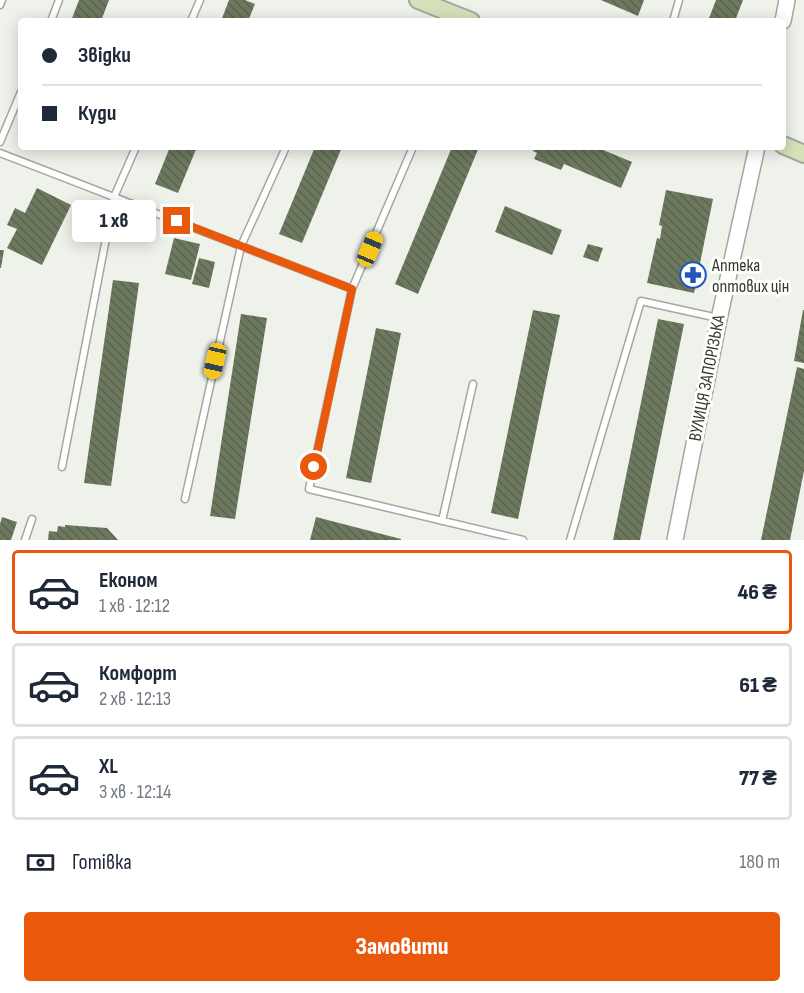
<!DOCTYPE html>
<html lang="uk">
<meta charset="utf-8">
<style>
:root{--surface:#fff;--page:#f2f2f3;--text:#1f2937;--muted:#747a83;--line:#e0e1e3;--accent:#ea580c}
body{margin:0;font-family:"Sofia Sans Condensed",sans-serif;background:var(--page);color:var(--text);height:100vh;display:flex;flex-direction:column;font-size:22px;white-space:nowrap}
*{box-sizing:border-box;margin:0}
p{font-size:20px;color:var(--muted)}
.icon{flex:none;width:33px;height:33px;fill:none;stroke:currentColor;stroke-width:2;stroke-linecap:round;stroke-linejoin:round}
.map{position:relative;height:540px;overflow:hidden}
.sheet{display:flex;flex-direction:column;background:var(--surface);flex:1}
.sheet>*{flex:none}
.hud{position:absolute;left:18px;top:18px;width:768px;height:132px;border-radius:6px;box-shadow:0 3px 15px #0003;display:grid;align-content:center;height:132px;padding:0 24px;background:var(--surface)}
.end{position:absolute;width:27px;height:27px;margin:-14px;border:8px solid #ea580c;background:#fff;box-shadow:0 0 0 3px #fff}
.from{border-radius:50%}
.bubble{position:absolute;height:42px;border-radius:6px;background:var(--surface);box-shadow:0 3px 15px #0003;font-size:20px;font-weight:800;line-height:42px;text-align:center}
.car{position:absolute;width:18px;height:36px;margin:-18px -9px;border-radius:8px;box-shadow:0 0 4px 2px #0007;background:linear-gradient(#f5c518 24%,#345 0 40%,#f5c518 0 76%,#345 0 86%,#f5c518 0)}
.hud b{display:flex;align-items:center;gap:21px;height:57px;font-size:22px}
.hud b+b{border-top:2px solid var(--line)}
.hud i{width:15px;height:15px;background:var(--text)}
ul{padding:10px 0 0;list-style:none}
li{display:flex;align-items:center;gap:18px;height:84px;margin:0 12px 9px;padding:0 12px;border:3px solid var(--line);border-radius:6px}
li div{flex:1}
li b{display:block;font-size:22px}
li em{font-style:normal;font-weight:800}
li.active{border-color:var(--accent)}
li>.icon{width:54px;height:54px;stroke-width:1.5}
.pay{display:flex;align-items:center;gap:15px;height:66px;padding:0 24px;font-size:22px}
.pay p{margin-inline-start:auto}
.cta{display:flex;gap:12px;margin-top:auto;padding:12px 24px}
.cta a{flex:1;height:69px;border-radius:6px;background:var(--accent);color:#fff;font-size:24px;font-weight:800;line-height:69px;text-align:center}
.map>svg:first-child{display:block}
.building{fill:url(#building-back-hatch)}
.lines{fill:none;stroke-linecap:round;stroke-linejoin:round}
.service-casing{stroke:#a4a7a1;stroke-width:9}
.tertiary-casing{stroke:#a4a7a1;stroke-width:18}
.secondary-casing{stroke:#a4a7a1;stroke-width:20}
.service{stroke:#fff;stroke-width:6}
.tertiary{stroke:#fff;stroke-width:15}
.secondary{stroke:#d5e1b9;stroke-width:16}
.route{stroke:#ea580c;stroke-width:8}
.labels{text-anchor:middle;dominant-baseline:central;stroke-width:6;stroke-linejoin:round;paint-order:stroke}
.poi-label{font-size:18px;fill:#363835;stroke:#fcfffa;text-anchor:start}
.street-label{font-size:18px;fill:#363835;stroke:#fcfffa}
</style>
<div class="map">
<svg width="804" height="540" viewBox="0 0 804 540">
<defs>
<pattern id="building-back-hatch" width="6" height="6" patternUnits="userSpaceOnUse" patternTransform="scale(1.5)"><rect width="6" height="6" fill="#6d795f"/><path d="M-1 5l2 2M0 0l6 6M5-1l2 2" fill="none" stroke="#5a644f"/></pattern>
</defs>
<rect width="100%" height="100%" fill="#eff2eb"/>
<path class="building" d="M79,0H109L101,21H71Z
M229,0H245L255,4L248,21H221Z
M601,0H644L638,16Z
M716,0H743L735,21H708Z
M170,147H197L178,193L155,184Z
M315,147H342L302,243L279,234Z
M452,147H479L418,294L395,284Z
M535,147H596L632,162L621,188L564,164L561,170L534,159L537,153L533,151Z
M37,188L71,205L42,265L7,248L17,229L7,225L15,208L25,213Z
M666,190L713,199L694,293L647,283L657,238L660,239L662,226L659,225Z
M505,206L562,230L552,255L495,232Z
M174,238L200,244L191,280L165,274Z
M588,244L603,248L598,262L583,257Z
M0,250H4L1,268H0Z
M199,258L215,262L209,288L192,284Z
M113,280L139,283L111,486L84,483Z
M533,310L560,315L518,519L491,513Z
M803,310H804V363L794,361Z
M241,314L267,318L235,519L210,516Z
M658,319L684,324L640,540H613Z
M376,328L401,333L371,483L346,478Z
M797,367L804,369V471L790,540H761Z
M2,517L17,522L11,540H0V524Z
M316,517L401,539V540H310Z
M65,525L107,528L118,540H48L49,531L57,532L58,526L65,527Z"/>
<g class="lines">
<g class="service-casing">
<path id="service" d="M0,5L2,0
M51,21L59,0
M191,21L200,0
M673,21L679,0
M0,142L21,92
M413,147L352,289L309,489L523,540
M0,153L352,289
M62,467L114,197L136,147
M185,499L241,246L286,147
M442,521L473,384
M25,540L32,519
M570,540L641,301L718,318"/>
</g>
<g class="tertiary-casing">
<path id="tertiary" d="M783,21L787,0
M675,540L719,319L757,147"/>
</g>
<g class="secondary-casing">
<path id="secondary" d="M418,0L471,21
M783,145L804,154"/>
</g>
<use href="#service" class="service"/>
<use href="#tertiary" class="tertiary"/>
<use href="#secondary" class="secondary"/>
</g>
<g class="lines">
<path class="route" d="M177,221L352,289L314,467"/>
</g>
<defs>
<g id="pharmacy-ring" transform="scale(1.35)"><circle r="9.5" fill="#fcfffa" stroke="#2054c1" stroke-width="1.5"/><path d="M-2-6h4v4h4v4h-4v4h-4v-4h-4v-4h4Z" fill="#2054c1"/></g>
</defs>
<g fill-rule="evenodd">
<use href="#pharmacy-ring" x="693" y="275"/>
</g>
<g class="labels">
<g class="poi-label">
<text x="712" y="265">Аптека<tspan x="712" dy="21">оптових цін</tspan></text>
</g>
<g class="street-label">
<text transform="translate(707 378) rotate(-79)">ВУЛИЦЯ ЗАПОРІЗЬКА</text>
</g>
</g>
</svg>
<i class="end from" style="left:314px;top:467px"></i>
<i class="end" style="left:177px;top:221px"></i>
<div class="bubble" style="left:72px;top:200px;width:84px">1 хв</div>
<i class="car" style="left:370px;top:249px;rotate:23deg"></i>
<i class="car" style="left:215px;top:361px;rotate:193deg"></i>
<div class="hud">
<b><i class="from"></i>Звідки</b>
<b><i></i>Куди</b>
</div>
</div>
<section class="sheet">
<ul>
<li class="active"><svg class="icon" aria-label="car" viewBox="0 0 24 24"><path d="M5 17H2v-5l4-1 3-4h7l3 4 3 1v5h-3M9 17h6M6 11h13"/><circle cx="7" cy="17" r="2"/><circle cx="17" cy="17" r="2"/></svg><div><b>Економ</b><p>1 хв · 12:12</p></div><em>46 ₴</em></li>
<li><svg class="icon" aria-label="car" viewBox="0 0 24 24"><path d="M5 17H2v-5l4-1 3-4h7l3 4 3 1v5h-3M9 17h6M6 11h13"/><circle cx="7" cy="17" r="2"/><circle cx="17" cy="17" r="2"/></svg><div><b>Комфорт</b><p>2 хв · 12:13</p></div><em>61 ₴</em></li>
<li><svg class="icon" aria-label="car" viewBox="0 0 24 24"><path d="M5 17H2v-5l4-1 3-4h7l3 4 3 1v5h-3M9 17h6M6 11h13"/><circle cx="7" cy="17" r="2"/><circle cx="17" cy="17" r="2"/></svg><div><b>XL</b><p>3 хв · 12:14</p></div><em>77 ₴</em></li>
</ul>
<div class="pay"><svg class="icon" aria-label="cash" viewBox="0 0 24 24"><path d="M3 7h18v10H3z"/><circle cx="12" cy="12" r="2"/></svg>Готівка<p>180 m</p></div>
<div class="cta"><a>Замовити</a></div>
</section>
